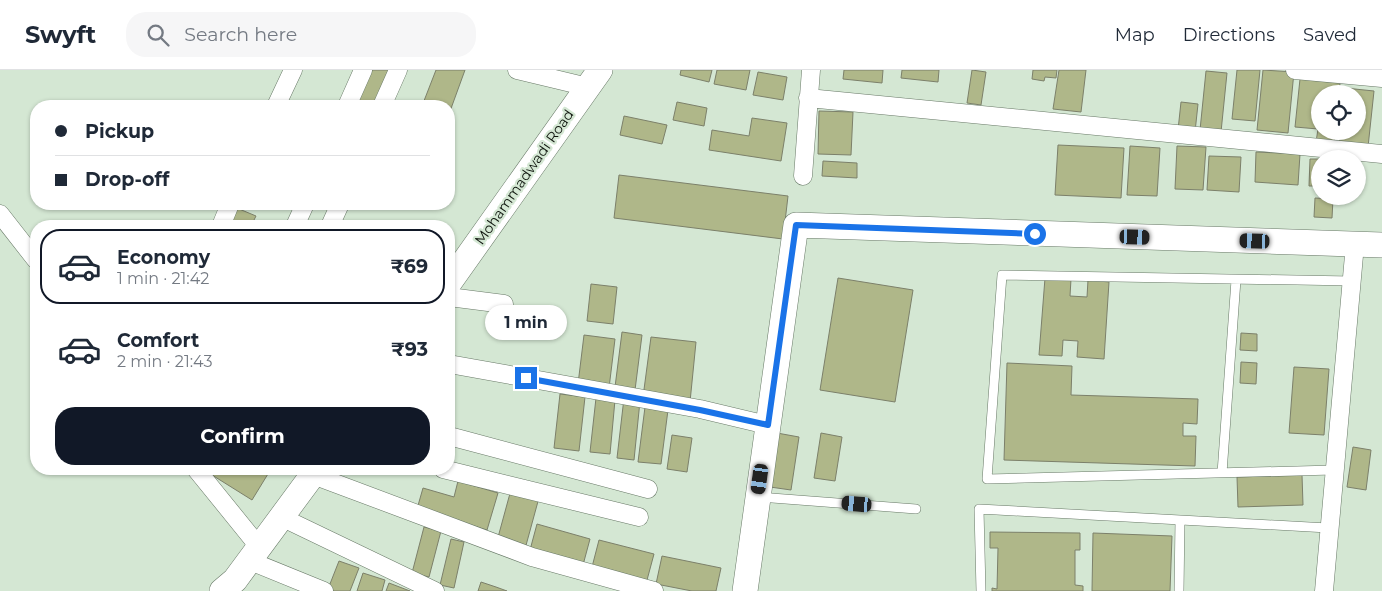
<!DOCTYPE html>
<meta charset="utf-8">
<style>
:root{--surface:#fff;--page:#f6f6f7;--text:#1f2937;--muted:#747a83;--line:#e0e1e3;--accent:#111827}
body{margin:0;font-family:Montserrat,sans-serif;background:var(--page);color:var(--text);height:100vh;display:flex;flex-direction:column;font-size:19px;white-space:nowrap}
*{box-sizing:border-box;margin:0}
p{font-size:16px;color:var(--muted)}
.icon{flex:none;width:28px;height:28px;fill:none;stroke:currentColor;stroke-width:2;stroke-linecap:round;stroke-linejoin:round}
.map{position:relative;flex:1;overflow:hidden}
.sheet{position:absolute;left:30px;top:150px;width:425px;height:255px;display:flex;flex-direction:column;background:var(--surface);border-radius:20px;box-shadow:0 1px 4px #0004}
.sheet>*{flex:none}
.banner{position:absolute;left:30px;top:30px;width:425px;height:110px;border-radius:20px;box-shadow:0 1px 4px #0004;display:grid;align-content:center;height:110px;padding:0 25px;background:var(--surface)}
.buttons{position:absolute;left:1311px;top:15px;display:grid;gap:10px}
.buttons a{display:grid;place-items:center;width:55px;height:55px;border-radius:50%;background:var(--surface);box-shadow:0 1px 4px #0004;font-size:25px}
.end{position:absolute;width:22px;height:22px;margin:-11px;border:6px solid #1a73e8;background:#fff;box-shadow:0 0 0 2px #fff}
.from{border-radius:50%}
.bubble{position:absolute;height:35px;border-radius:18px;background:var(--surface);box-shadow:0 1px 4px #0004;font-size:16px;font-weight:700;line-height:35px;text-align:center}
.car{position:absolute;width:15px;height:30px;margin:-15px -8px;border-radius:6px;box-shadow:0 0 4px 1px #0007;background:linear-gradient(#222 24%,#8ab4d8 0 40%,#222 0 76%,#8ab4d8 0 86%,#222 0)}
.banner b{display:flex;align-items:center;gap:18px;height:48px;font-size:19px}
.banner b+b{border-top:1px solid var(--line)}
.banner i{width:12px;height:12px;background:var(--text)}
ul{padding:9px 0 0;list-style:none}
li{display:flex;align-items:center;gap:15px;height:75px;margin:0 10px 8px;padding:0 15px;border:2px solid transparent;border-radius:20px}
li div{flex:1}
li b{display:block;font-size:19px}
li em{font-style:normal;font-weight:700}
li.on{border-color:var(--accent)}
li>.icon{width:45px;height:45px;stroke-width:1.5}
.button{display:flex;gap:10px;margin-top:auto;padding:10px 25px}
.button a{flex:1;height:58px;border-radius:20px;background:var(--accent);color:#fff;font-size:20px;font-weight:700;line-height:58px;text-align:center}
header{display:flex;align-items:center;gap:30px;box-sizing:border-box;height:70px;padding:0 25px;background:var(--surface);border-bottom:1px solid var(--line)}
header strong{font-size:24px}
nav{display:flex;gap:28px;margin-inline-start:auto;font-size:18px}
.search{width:350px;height:45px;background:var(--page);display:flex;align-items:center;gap:12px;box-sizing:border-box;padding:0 18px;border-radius:20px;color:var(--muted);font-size:19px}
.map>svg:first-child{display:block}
.building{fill:#afb789;stroke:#7c806a}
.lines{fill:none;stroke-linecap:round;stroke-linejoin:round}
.lane-casing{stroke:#687967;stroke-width:10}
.street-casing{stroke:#687967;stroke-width:19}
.secondary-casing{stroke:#687967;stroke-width:26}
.lane{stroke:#fff;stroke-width:9}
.street{stroke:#fff;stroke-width:18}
.secondary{stroke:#fff;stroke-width:25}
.route{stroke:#1a73e8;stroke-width:6}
.labels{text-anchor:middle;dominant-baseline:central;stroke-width:4.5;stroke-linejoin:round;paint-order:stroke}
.street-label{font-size:14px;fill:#0e140d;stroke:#d4e7d3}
</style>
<header>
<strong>Swyft</strong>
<div class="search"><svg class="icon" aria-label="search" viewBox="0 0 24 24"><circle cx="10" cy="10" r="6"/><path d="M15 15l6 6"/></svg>Search here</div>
<nav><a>Map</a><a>Directions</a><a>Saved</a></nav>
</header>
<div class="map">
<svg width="1382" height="521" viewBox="0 0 1382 521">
<rect width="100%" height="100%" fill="#d4e7d3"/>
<path class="building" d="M372,0H391L375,36H355Z
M436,0H465L449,44V36H422Z
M681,0H712L709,12L680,5Z
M717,0H750L746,20L714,14Z
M844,0H883L882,13L843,9Z
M902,0H939L938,12L901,8Z
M972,0L986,2L981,35L967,33Z
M1033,0H1057L1056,8L1045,7L1044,11L1032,9Z
M1059,0H1086L1081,42L1053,39Z
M1237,0H1260L1255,51L1232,49Z
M1263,0L1294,2L1288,63L1257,60Z
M1206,1L1227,3L1221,62L1200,60Z
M758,2L787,7L783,30L753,25Z
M1300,9L1340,13L1339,24H1320V61H1335L1334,74L1316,72L1318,59L1295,57Z
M1345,18L1374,21L1368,77L1339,75L1341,61H1358V24H1344Z
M677,32L707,38L704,56L673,50Z
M1181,32L1198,34L1195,62L1178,60Z
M819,41L853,42L851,85L818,84Z
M624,46L667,55L662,74L620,65Z
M752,48L787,53L781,91L709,80L712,60L749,66Z
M1058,75L1124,78L1121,128L1055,125Z
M1130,76L1160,78L1157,126L1127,125Z
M1177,76L1206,77L1203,120L1175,119Z
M1256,82L1300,84L1298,115L1255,112Z
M1209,86L1241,87L1239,122L1207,120Z
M1310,89H1320V116H1309Z
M823,91L857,93V108L822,106Z
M619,105L788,126L783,169L614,148Z
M1315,128L1333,129L1332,148L1314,147Z
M232,136L256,146L251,156H223Z
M838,208L913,220L895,332L820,320Z
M1045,208L1071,209L1070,226L1087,227L1088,210L1109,212L1104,289L1077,287L1078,271L1063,270L1062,286L1039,285Z
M591,214L617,217L613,254L587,251Z
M622,262L642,265L635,320L615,317Z
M1241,263L1257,264V281L1240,280Z
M584,265L615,269L609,318L578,314Z
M651,267L696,272L690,332L643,327Z
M1241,292L1257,293L1256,314L1240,313Z
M1007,293L1072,296L1071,325L1198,329L1197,354L1183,353V366H1196L1195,396L1004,390Z
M1294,297L1329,299L1324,365L1289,363Z
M560,324L585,327L579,381L554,378Z
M596,328L615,330L610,384L590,382Z
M624,328L640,331L634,390L617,388Z
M645,337L668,340L661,394L638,392Z
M777,363L799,367L791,420L770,417Z
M821,363L842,367L835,411L814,408Z
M672,365L692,368L687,402L667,399Z
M1353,377L1371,380L1366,420L1347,417Z
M216,399H271L252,430L212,405Z
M1302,405L1303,435L1238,437L1237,407Z
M458,411L498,423L487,460L417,439L423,418L454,427Z
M512,416L540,424L525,479L497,471Z
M537,454L590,469L583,495L530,480Z
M424,457L441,461L429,507L412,503Z
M990,462L1080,463V480H1075V515L1083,516V521H992V518L997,519L998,478H990Z
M1093,463L1172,466L1170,521H1092Z
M451,469L464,472L454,518L440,515Z
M599,470L654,484L647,510L592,497Z
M662,486L721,498L716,521H692L656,514Z
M339,491L359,498L350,521H334L328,519Z
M363,503L385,510L382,521H357Z
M481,512L496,517L507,521H478Z
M389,513L410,521H386Z"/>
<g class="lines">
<g class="lane-casing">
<path id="lane" d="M1333,400L987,409L1002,205L1351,211
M1222,403L1236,210
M760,427L916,439
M981,521L979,439L1328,458
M1179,521L1180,450"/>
</g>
<g class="street-casing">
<path id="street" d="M517,0L588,17
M1295,0L1382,8
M808,28L1382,84
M276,36L293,0
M347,36L363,0
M382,36L398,0
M803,106L811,0
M0,144L36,190
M221,156L230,134
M295,156L305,134
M330,156L340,134
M449,227L504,234
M449,294L700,339L767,355
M449,366L648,419
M196,399L260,478
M443,399L639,447
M313,405L532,487L654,521
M283,448L435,521
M250,491L324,521
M1324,521L1355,174"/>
</g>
<g class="secondary-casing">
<path id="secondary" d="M449,213L600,0
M222,521L235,510L317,399
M745,521L796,155L1382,175"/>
</g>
<use href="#lane" class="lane"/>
<use href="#street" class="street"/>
<use href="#secondary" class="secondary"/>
</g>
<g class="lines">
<path class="route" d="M526,308L700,340L768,355L796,155L1035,164"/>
</g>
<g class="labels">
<g class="street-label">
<text transform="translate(524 107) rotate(-55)">Mohammadwadi Road</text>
</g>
</g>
</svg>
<div class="buttons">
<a><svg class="icon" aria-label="locate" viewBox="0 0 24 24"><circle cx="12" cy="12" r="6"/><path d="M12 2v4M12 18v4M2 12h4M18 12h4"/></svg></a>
<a><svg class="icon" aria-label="layers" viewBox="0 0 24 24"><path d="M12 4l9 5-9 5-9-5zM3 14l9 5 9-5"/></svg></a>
</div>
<i class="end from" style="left:1035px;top:164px"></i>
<i class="end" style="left:526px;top:308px"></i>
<div class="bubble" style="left:485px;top:235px;width:82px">1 min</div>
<i class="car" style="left:1135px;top:167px;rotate:92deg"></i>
<i class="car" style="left:1255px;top:171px;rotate:272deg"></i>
<i class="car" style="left:760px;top:409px;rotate:188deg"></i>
<i class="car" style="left:857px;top:434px;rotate:275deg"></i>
<div class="banner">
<b><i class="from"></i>Pickup</b>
<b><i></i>Drop-off</b>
</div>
<section class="sheet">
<ul>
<li class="on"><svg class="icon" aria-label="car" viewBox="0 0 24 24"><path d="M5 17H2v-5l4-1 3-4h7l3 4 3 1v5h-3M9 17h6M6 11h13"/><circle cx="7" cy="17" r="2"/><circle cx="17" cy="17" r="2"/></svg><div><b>Economy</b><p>1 min · 21:42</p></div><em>₹69</em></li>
<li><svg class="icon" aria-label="car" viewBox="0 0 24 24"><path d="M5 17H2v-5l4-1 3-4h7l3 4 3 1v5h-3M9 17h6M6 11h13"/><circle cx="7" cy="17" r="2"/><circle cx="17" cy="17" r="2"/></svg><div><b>Comfort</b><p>2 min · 21:43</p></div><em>₹93</em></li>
</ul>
<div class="button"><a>Confirm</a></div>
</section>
</div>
